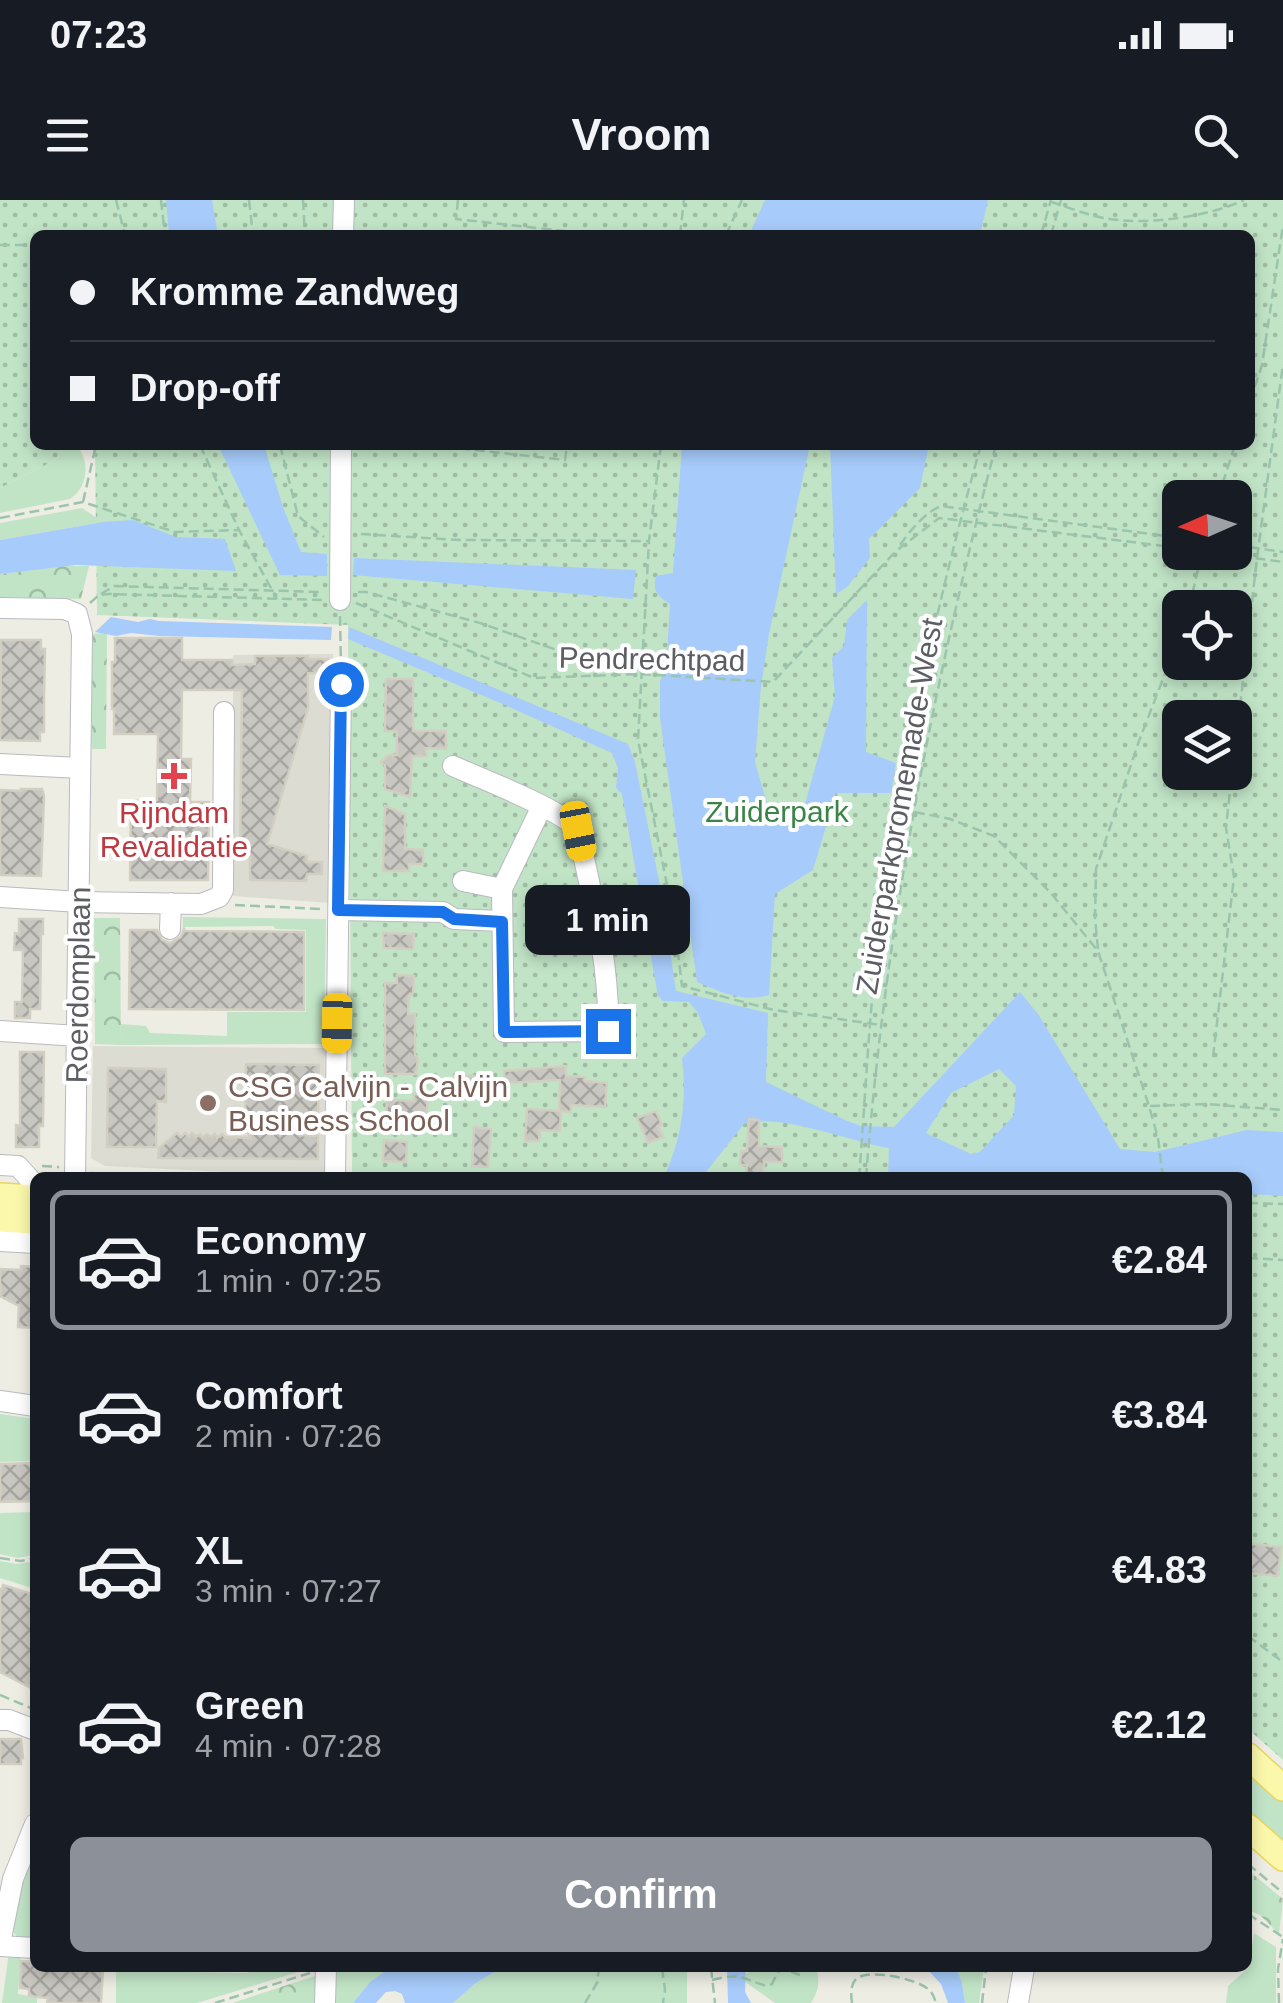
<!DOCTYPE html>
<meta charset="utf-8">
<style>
:root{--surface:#171b24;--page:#242831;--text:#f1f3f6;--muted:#9ea1a6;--line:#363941;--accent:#8c9099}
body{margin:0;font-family:Helvetica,sans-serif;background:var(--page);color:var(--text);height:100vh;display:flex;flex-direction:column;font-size:38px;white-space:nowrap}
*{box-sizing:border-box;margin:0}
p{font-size:32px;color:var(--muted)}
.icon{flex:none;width:55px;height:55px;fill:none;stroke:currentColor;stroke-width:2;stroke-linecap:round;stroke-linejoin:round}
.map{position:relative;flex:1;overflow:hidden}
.details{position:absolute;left:30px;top:972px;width:1222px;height:800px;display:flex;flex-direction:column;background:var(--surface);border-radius:15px;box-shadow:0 5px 15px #0003}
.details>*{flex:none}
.hud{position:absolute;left:30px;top:30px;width:1225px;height:220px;border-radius:15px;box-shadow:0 5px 15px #0003;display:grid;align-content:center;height:220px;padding:0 40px;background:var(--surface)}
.needle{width:65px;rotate:267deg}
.controls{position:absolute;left:1162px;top:280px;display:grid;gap:20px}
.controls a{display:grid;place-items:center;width:90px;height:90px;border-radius:15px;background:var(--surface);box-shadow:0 5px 15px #0003;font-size:50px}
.end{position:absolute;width:45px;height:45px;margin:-22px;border:12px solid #1a73e8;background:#fff;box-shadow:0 0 0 5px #fff}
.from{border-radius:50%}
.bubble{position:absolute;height:70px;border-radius:15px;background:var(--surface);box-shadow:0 5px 15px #0003;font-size:32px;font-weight:700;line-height:70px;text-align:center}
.car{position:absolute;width:30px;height:60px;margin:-30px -15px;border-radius:12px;box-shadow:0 0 8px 2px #0007;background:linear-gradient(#f5c518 24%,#345 0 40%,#f5c518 0 76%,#345 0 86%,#f5c518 0)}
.hud b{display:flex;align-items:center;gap:35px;height:95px;font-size:38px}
.hud b+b{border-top:2px solid var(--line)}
.hud i{width:25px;height:25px;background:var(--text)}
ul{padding:18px 0 0;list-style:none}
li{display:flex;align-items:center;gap:30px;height:140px;margin:0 20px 15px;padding:0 20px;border:5px solid transparent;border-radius:15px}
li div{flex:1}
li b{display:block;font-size:38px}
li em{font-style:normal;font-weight:700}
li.active{border-color:var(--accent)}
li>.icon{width:90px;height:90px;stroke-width:1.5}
.button{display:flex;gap:20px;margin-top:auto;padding:20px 40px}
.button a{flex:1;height:115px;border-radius:15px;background:var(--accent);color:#fff;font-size:40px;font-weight:700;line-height:115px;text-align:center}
.status{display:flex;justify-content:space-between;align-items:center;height:70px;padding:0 50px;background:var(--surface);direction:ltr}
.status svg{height:28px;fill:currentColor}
header{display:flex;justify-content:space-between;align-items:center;height:130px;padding:0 40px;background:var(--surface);font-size:45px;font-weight:700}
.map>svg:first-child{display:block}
.education{fill:#dddcd2}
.green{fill:#c1e4c6}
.forest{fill:url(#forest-crowns)}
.park{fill:url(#park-dots);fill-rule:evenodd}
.water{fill:#a7cbfa;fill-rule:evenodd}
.building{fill:url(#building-cross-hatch);stroke:#d2cfc2;stroke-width:2.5}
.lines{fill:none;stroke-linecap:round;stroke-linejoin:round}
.minor-casing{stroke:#b9babf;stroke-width:22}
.major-casing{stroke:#ead561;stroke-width:28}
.path{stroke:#9bc4ac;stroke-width:2.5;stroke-dasharray:10 5;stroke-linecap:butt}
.minor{stroke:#fff;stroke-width:20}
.major{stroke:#fbf8ac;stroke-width:25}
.route{stroke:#1a73e8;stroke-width:12}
.health-dot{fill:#e0444e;stroke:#fff;stroke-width:4}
.education-dot{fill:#8d6e63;stroke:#fff;stroke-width:4}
.labels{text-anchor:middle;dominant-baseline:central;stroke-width:8;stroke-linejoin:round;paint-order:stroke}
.street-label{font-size:30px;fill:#5c5e64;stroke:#fff}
.park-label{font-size:30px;fill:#3a8447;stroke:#fff}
.health-label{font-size:30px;fill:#be3a42;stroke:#fff}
.education-label{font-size:30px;fill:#785e54;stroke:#fff;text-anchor:start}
</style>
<div class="status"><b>07:23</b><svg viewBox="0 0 49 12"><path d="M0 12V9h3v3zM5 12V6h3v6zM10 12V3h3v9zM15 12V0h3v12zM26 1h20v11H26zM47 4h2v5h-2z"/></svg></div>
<header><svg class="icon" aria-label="menu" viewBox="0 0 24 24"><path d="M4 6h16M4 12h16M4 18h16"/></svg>Vroom<svg class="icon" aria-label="search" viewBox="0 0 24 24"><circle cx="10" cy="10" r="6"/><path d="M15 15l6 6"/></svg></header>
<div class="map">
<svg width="1283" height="1803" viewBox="0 0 1283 1803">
<defs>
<pattern id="forest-crowns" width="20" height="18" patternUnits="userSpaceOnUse" patternTransform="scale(2.5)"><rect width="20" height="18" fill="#c1e4c6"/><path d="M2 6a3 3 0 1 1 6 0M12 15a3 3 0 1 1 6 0" fill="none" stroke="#a0bca4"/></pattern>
<pattern id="park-dots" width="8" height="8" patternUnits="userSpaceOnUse" patternTransform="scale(2.5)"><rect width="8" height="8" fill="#c1e4c6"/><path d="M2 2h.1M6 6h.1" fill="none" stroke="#a0bca4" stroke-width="1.8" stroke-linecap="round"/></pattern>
<pattern id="building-cross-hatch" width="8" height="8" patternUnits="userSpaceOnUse" patternTransform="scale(2.5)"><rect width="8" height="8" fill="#c9c7c1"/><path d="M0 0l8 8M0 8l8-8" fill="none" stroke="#a6a5a0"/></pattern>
</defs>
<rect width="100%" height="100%" fill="#eeede4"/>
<path class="education" d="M333,454L331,703L233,696V455Z
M93,846L325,848L324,977L105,966L91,958Z"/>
<path class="green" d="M66,245H76C91,261 88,287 70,299L0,313V288L55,260Z
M82,308L103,322L0,340V323Z
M183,717L326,719L324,844L121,845V824L146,826L150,833L227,836V812H306V730L276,729L273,726L183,727Z
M0,1214L35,1219V1261L0,1262Z
M35,1312V1355L17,1358L0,1354V1313Z
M0,1361L17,1364L35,1361V1389L0,1378Z
M1248,1569L1283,1601V1640L1267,1626L1248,1615Z
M32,1665H35V1740L19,1738L12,1731L24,1671Z
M1254,1733L1276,1747V1803H1226L1228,1786L1248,1768Z
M9,1752L21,1753L18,1794L37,1797V1803H2Z
M252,1768H311L197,1803H116V1771L248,1773Z
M335,1768H389L370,1782L353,1803H335Z
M501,1768H687V1803H453L476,1783Z
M754,1768H816C820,1782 819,1790 811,1803H775L744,1781L745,1775Z
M956,1768H984L979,1803H965L962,1782Z"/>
<path class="forest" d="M57,366H89L81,399L0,397V374Z
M107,433L106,549H92V434Z
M94,718H120L121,845L95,844Z
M1248,1670L1283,1699L1279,1734L1260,1715L1248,1710Z
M318,1775L317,1803H232Z"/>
<path class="park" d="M0,0H1283V1560L1248,1529V978H363L352,974L348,425L97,415L95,245H1250V35H35V245H66L55,260L0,288ZM1180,298H1235V352H1180ZM1180,408H1235V462H1180ZM1180,518H1235V572H1180Z"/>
<path class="water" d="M166,0H212L218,35H169Z
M765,0H988L980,35H749Z
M218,245H264L283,307L301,352L327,354V376L280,375Z
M682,245H810L769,434L761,486L755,562L771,617L802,615L835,496L832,458L844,446L847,420L867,400L866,552L896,563L891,593H836L813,670L775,694L769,795C743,803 721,792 697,782L660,518V481L666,469L670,404C658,396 652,392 656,376L673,373Z
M830,245H929L920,288L869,339L870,358L847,387L836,394Z
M133,320L176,337L225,339L236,371L76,365L0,374V340L103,322Z
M354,358L636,370L633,399L353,375Z
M111,417L138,422L150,419L159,421L332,427L331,440L159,436L131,433L116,436L95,432Z
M349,427L628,544L635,562L662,696L676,791L768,813L766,882L845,920L861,926L894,927L1020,792L1038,814L1120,949L1155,952L1247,930L1283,932V996L1248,994V978L888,977L889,948C851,942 779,912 744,924L702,977H664C682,938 687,901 682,858L706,834L698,813L689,802L663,801L658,796L622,594L616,588L618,568L612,553L498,502L348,439ZM999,869L1016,886L1014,915L980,952L971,954L926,933L951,893Z
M389,1768H501L476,1783L453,1803H405L402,1794L395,1791L386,1792L376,1803H353L370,1782Z
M727,1768H746L745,1792L751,1803H728Z
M926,1768H956L962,1782L965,1803H948L941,1784Z"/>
<path class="building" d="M115,438H182V460H232V465L255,464V456H308V459H328V473H308V508L267,644L307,656V662H322V674H307L306,681L250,680V656H240L242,490H182L181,559H191L190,602H209L208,680H130L131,601L157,600L158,534H114V509H112V462H115Z
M1,440H41V449H45L44,498V532H40V541L0,540Z
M386,479H413V531H446V549L426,548V556H412L410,597L385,589V565L381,562L389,555H397V531H385Z
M21,589H42L44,596L41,676L0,675V590L21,591Z
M385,606L405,614V649L423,650V664H409V671H383Z
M19,719H43V734H41L40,809H30V818H15V802H22L23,750H14L15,733L19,734Z
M184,729L185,731L304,732V810L129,809L130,730H157L162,740L170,743L181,737Z
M383,733L414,734L413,749L384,748Z
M397,775L414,776L413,793L409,796L408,814H415V855L418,859L416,874H385V783H397Z
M20,852H44L43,926H39V947H16V925L20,926Z
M246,864L319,865L318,915L301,914L299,935L318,936V959L158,958L159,948L177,933L181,937L185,933L189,937L192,933L196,937L200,934L202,938L207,934L211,937L215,934L217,938L222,934L225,937L251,938L245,925Z
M566,866V876L585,877V881L607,883L605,907L571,905V912L561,911L560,931L540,930L539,941H525L527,909L559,911L560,880L505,883L504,871Z
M108,868L166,869V902L157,901L156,947H107Z
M454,876H487L488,890L470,889L446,891L445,880L454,879Z
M414,894L428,895L426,920L386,918L387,900L414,901Z
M656,911L662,925L658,926L663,937L648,943L637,918Z
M749,919L759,920V946L782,947V962H764L763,973H746L747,965H740L741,951H747Z
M474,927L491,929L488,967L472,966Z
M384,940L407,942L406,962L383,961Z
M21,1066L35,1067V1128L18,1127L19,1106L0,1096V1069L21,1070Z
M35,1263V1301L0,1302V1264Z
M1251,1344L1281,1347L1278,1376L1248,1373Z
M3,1385L35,1395V1490L0,1472V1389H2Z
M0,1539H21L23,1558H21V1564H0Z
M21,1761L35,1762V1768H103L101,1803H47L48,1798L29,1796V1789L20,1788Z"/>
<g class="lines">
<g class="minor-casing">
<path id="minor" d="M343,35L344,0
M340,400L341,245
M0,408L65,409L77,414L82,434L75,978
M0,564L80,568
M453,566C479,578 567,611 578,631C592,697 610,764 608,831L504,832L502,689L542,606
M463,681L502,689
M0,697L80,702L201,704L219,697L223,690L224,512
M339,710L443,712L454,719L502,721
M170,729L171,703
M0,831L78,836
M0,965L18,966L35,985
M335,978L341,484
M0,1041L35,1043
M0,1201L35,1206
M0,1520H9L35,1530
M0,1743L13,1679L35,1624
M0,1746L35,1748
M325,1803L326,1768
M1018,1803L1024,1768"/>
</g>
<g class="major-casing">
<path id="major" d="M0,996L35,998
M0,1019L35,1021
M1248,1556L1283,1588
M1248,1627L1283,1658"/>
</g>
<path class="path" d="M116,0L125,35
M161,0L165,35
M249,0L253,35
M303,0L305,35
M458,0L456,19L600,35
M1051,2C1068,7 1086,15 1104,18C1144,26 1208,17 1244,0
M680,35L684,0
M726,35L742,0
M1041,35L1051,0
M1051,35L1061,0
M0,45H35
M1250,201L1262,165L1283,25
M200,245L239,330L277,399
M280,245L298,316L324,337
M430,245L565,260L567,245
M661,245L649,341L638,540L674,720L682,786L774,810L881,825
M1218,298L1235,245
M83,302L96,245
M0,318L83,302L175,332L239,330
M361,334L460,340L648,341
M900,345C911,330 924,313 941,306L1180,338
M1235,345L1283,352
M1211,352L1283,362
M358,392H366L480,423L611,469L633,472
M101,394L114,386L320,392
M90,403L99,395L108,394L324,400
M356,403L534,478L640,474L773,482L896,351L939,318L1180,348
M1189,408L1202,352
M340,416L341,468
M1235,551L1257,358L1283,164
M900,609L950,619L994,636L1050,692L1098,751L1149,906L1158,938L1163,978
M235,705L322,709
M1098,749L1095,718L1096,669L1139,541L1180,435
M1213,857L1234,677L1226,628L1232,572
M1150,906L1206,904L1283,910
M42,966L59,967
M91,973L154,978
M859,978C866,892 869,805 881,720C903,560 937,401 981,245
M866,978C885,730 933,485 996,245
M1248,1003L1283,1004
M1248,1058L1283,1060
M0,1358L21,1361L35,1358
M1248,1436L1283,1462
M0,1495L31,1508
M1248,1664L1283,1693
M1248,1714L1283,1737
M662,1768L665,1790L663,1803
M711,1768L715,1803
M712,1780C742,1772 742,1779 767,1786L772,1784L778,1772L784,1769L800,1775
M215,1803L310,1773
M585,1803L597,1783L599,1768
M852,1803C851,1795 850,1786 856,1779C868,1768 917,1779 928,1789C933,1793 934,1797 936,1803
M982,1803L986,1768
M1279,1803L1278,1769L1283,1739"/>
<use href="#minor" class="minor"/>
<use href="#major" class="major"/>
</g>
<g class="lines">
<path class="route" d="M341,484L338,710L443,712L454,719L502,722L504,832L608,831"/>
</g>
<path class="health-dot" d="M169 561h10v10h10v10h-10v10h-10v-10h-10v-10h10z"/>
<circle class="education-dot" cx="208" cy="903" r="10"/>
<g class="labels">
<g class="street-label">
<text transform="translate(652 459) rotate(1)">Pendrechtpad</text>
<text transform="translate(899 606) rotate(-80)">Zuiderparkpromemade-West</text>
<text transform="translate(78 785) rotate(-89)">Roerdomplaan</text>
</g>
<g class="park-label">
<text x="777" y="611">Zuiderpark</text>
</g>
<g class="health-label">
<text x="174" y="612">Rijndam<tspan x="174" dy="34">Revalidatie</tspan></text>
</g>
<g class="education-label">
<text x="228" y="886">CSG Calvijn - Calvijn<tspan x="228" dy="34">Business School</tspan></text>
</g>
</g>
</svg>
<div class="controls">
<a><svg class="needle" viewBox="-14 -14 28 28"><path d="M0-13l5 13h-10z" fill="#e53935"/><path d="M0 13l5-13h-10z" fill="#9ea1a6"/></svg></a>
<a><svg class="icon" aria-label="locate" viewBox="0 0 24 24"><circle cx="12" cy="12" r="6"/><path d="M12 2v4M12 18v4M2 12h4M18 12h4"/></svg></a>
<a><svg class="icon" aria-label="layers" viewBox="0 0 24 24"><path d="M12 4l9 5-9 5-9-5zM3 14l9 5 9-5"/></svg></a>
</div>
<i class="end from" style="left:341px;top:484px"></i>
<i class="end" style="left:608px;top:831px"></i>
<div class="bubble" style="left:525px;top:685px;width:165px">1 min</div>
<i class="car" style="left:578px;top:631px;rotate:169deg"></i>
<i class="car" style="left:337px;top:823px;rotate:181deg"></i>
<div class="hud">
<b><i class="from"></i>Kromme Zandweg</b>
<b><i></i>Drop-off</b>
</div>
<section class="details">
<ul>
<li class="active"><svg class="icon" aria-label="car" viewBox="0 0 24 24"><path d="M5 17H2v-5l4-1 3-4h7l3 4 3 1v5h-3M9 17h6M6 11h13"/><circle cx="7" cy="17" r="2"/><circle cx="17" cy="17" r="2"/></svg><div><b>Economy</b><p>1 min · 07:25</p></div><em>€2.84</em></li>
<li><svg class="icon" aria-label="car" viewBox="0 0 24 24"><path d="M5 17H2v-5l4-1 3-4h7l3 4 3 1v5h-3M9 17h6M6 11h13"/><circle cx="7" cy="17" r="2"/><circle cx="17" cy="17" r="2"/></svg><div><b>Comfort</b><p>2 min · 07:26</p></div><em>€3.84</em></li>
<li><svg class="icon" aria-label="car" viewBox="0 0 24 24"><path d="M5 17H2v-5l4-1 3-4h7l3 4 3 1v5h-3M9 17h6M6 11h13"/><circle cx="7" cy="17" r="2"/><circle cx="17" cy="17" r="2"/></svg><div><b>XL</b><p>3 min · 07:27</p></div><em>€4.83</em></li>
<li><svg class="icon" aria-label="car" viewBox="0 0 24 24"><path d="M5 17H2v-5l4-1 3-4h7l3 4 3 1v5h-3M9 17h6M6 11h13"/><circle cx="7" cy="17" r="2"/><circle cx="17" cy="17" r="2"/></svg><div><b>Green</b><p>4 min · 07:28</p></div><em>€2.12</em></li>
</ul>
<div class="button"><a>Confirm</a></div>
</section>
</div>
